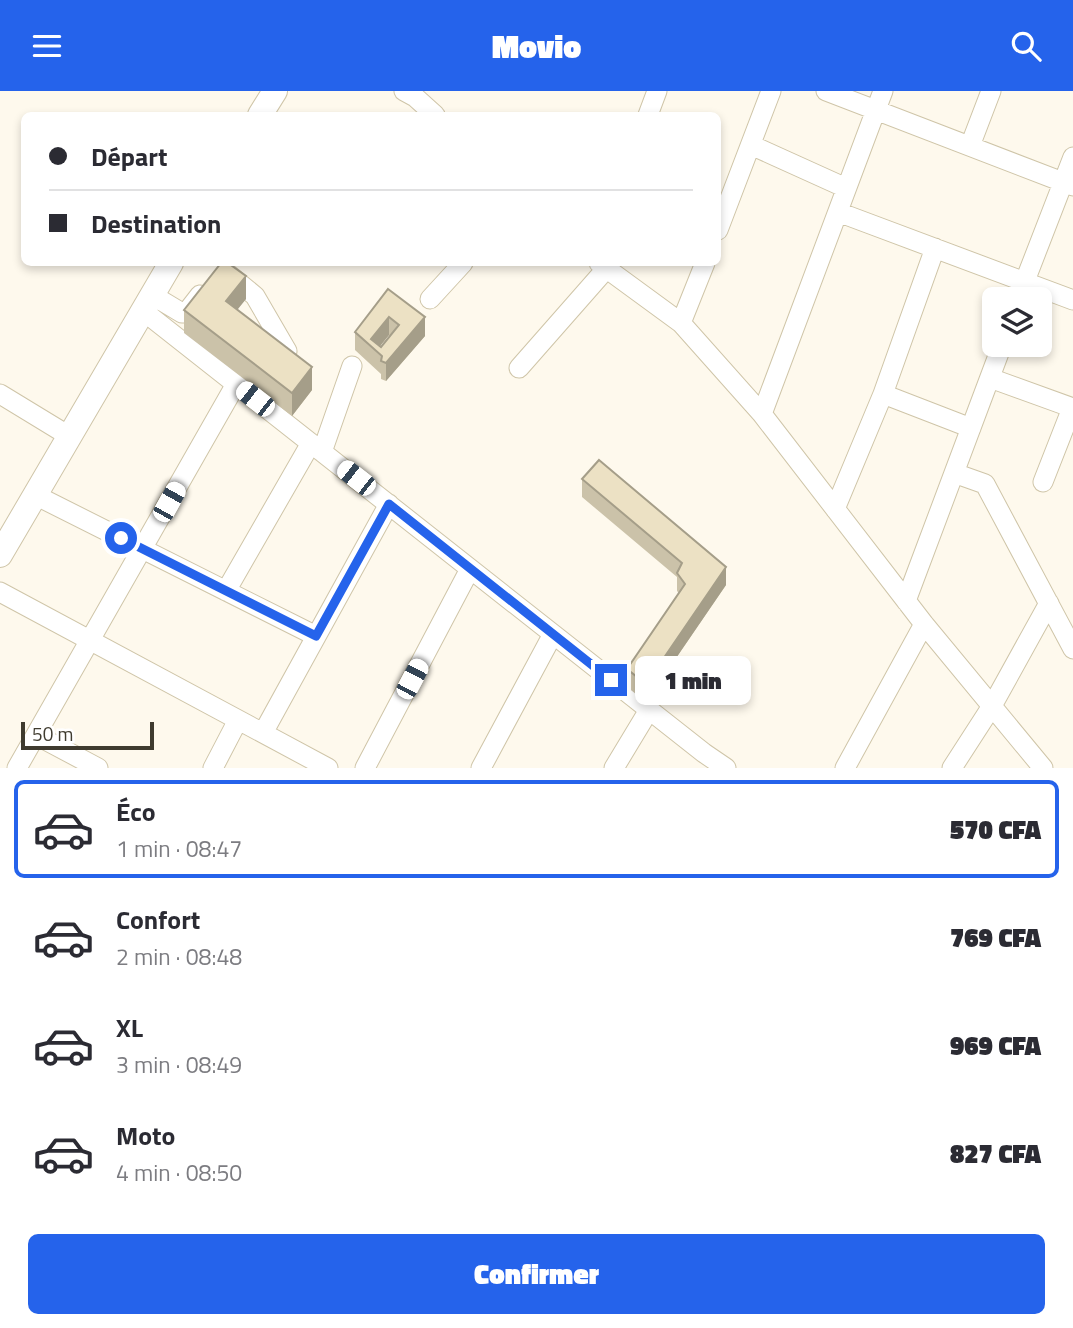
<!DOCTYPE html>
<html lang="fr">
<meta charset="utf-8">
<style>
:root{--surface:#fff;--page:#f7f7f7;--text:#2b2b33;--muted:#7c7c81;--line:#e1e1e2;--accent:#2563eb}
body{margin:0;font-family:"Titillium Web",sans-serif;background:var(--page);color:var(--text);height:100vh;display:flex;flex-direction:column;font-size:26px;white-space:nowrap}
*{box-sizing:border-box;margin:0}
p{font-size:23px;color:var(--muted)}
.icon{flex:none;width:38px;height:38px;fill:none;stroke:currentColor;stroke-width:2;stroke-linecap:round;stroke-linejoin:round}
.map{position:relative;height:677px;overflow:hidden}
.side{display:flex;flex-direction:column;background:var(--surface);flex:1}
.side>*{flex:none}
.guide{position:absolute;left:21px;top:21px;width:700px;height:154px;border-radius:10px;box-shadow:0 4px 10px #0003;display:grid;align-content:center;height:154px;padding:0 28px;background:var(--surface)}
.buttons{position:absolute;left:982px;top:196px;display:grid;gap:14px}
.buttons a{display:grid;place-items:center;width:70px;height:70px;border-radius:10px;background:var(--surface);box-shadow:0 4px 10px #0003;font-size:35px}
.scale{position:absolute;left:21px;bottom:18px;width:133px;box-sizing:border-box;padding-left:7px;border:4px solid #3f3b2f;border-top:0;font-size:19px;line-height:24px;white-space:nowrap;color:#3f3b2f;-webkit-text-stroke:5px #fff;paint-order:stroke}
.end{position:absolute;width:32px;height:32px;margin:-16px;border:9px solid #2563eb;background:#fff;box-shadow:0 0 0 4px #fff}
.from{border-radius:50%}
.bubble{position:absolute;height:49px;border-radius:10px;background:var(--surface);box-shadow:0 4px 10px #0003;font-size:23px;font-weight:800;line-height:49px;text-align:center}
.car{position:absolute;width:21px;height:42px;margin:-21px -10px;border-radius:9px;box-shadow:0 0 5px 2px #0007;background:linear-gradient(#fff 24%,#345 0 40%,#fff 0 76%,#345 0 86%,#fff 0)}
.guide b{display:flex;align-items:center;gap:24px;height:66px;font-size:26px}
.guide b+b{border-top:2px solid var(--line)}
.guide i{width:18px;height:18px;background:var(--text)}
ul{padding:12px 0 0;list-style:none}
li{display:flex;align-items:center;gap:21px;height:98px;margin:0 14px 10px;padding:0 14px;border:4px solid transparent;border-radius:10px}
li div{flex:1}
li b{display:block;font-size:26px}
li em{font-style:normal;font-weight:800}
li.on{border-color:var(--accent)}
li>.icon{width:63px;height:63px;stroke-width:1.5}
.cta{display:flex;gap:14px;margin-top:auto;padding:14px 28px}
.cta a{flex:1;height:80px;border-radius:10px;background:var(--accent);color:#fff;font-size:28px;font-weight:800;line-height:80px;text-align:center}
header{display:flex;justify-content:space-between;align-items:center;height:91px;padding:0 28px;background:var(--accent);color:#fff;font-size:32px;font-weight:800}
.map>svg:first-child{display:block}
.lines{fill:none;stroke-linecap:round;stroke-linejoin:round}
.minor-casing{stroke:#cfc5a8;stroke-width:21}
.major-casing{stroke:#cfc5a8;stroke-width:26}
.minor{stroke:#fff;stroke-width:19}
.major{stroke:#fff;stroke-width:24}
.wall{fill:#cbc2a9;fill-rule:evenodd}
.shaded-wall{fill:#a59e89}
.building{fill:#ece1c4;stroke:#a59e89;stroke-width:2;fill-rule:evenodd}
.route{stroke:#2563eb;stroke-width:9}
</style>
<header><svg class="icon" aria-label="menu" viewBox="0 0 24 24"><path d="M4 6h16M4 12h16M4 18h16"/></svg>Movio<svg class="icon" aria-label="search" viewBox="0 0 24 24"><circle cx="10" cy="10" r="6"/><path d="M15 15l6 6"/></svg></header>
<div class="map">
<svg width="1073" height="677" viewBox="0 0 1073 677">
<rect width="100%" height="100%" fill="#fef9ed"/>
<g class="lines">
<g class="minor-casing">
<path id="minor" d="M404,0L415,6L435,24
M826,0L1073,95
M648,24L657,0
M751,54L846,97
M970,55L991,0
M838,121L1073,209
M718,139L771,0
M599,172L681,232L762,323L924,533L1043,677
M227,182L255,205L287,260
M152,204L182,222H186L200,204
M430,208L463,172
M1018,208L1073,66
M142,219L704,662L726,677
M681,232L705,172
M519,277L606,178
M990,287L1073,317
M0,303L69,345
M883,303L971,337
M762,323L883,0
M322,361L352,275
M954,382L985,393L1073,558
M1043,391L1072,317
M35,404L316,545
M835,418L883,303L935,157
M226,500L311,352
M0,501L328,677
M906,510L1002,254
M263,642L389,413
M36,644L98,677
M17,677L236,293
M213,677L238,629
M365,677L470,478
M481,677L553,543
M614,677L649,619
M845,677L924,533
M952,677L992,615L1049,512"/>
</g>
<g class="major-casing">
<path id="major" d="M260,24L275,0
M0,464L171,172"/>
</g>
<use href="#minor" class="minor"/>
<use href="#major" class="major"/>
</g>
<path class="wall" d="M388,198L425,245L386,290L381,288V283L355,259V241ZM389,244L390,245L381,256L380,255Z
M246,208L237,218L312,299L292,325L184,242V219Z
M582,388L726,494L646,611L627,596V578L679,502L677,500V486L582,406Z"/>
<path class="shaded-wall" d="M246,185V208L226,233V210Z
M389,226V244L376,260L371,248Z
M425,226V245L386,290V272Z
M312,276V299L292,325V302Z
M726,476V494L646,611V593Z"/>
<path class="building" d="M221,172H228L246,185L226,210L312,276L292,302L184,219Z
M388,198L425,226L386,272L381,270L382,265L355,241ZM389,226L399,234L381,256L371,248Z
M599,369L726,476L646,593L627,578L685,493L677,482L682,472L582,388Z"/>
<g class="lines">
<path class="route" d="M121,447L316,545L389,413L611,589"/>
</g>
</svg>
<div class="buttons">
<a><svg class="icon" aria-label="layers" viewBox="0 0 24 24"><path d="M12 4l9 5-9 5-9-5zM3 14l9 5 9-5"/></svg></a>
</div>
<div class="scale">50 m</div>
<i class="end from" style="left:121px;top:447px"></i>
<i class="end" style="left:611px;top:589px"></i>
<div class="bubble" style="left:635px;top:565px;width:116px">1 min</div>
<i class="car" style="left:255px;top:308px;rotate:308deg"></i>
<i class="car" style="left:356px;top:387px;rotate:308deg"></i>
<i class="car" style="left:169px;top:411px;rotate:29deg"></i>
<i class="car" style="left:412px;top:588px;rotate:28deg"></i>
<div class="guide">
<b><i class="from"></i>Départ</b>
<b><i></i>Destination</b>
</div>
</div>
<section class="side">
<ul>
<li class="on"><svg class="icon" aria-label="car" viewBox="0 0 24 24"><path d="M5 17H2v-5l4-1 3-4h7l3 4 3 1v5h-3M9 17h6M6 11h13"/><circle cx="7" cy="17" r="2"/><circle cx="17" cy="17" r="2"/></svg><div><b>Éco</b><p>1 min · 08:47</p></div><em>570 CFA</em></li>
<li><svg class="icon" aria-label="car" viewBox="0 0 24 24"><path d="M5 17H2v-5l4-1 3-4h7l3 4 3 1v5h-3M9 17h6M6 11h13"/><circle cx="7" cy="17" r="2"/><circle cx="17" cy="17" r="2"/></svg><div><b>Confort</b><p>2 min · 08:48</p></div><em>769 CFA</em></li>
<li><svg class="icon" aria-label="car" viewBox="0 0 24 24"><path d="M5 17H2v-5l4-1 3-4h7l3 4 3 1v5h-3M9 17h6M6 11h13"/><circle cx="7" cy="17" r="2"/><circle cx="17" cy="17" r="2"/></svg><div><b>XL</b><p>3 min · 08:49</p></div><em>969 CFA</em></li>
<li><svg class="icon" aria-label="car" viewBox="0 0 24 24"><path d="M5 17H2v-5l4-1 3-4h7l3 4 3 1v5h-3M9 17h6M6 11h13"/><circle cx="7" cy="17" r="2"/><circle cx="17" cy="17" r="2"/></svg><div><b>Moto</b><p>4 min · 08:50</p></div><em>827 CFA</em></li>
</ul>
<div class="cta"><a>Confirmer</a></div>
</section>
